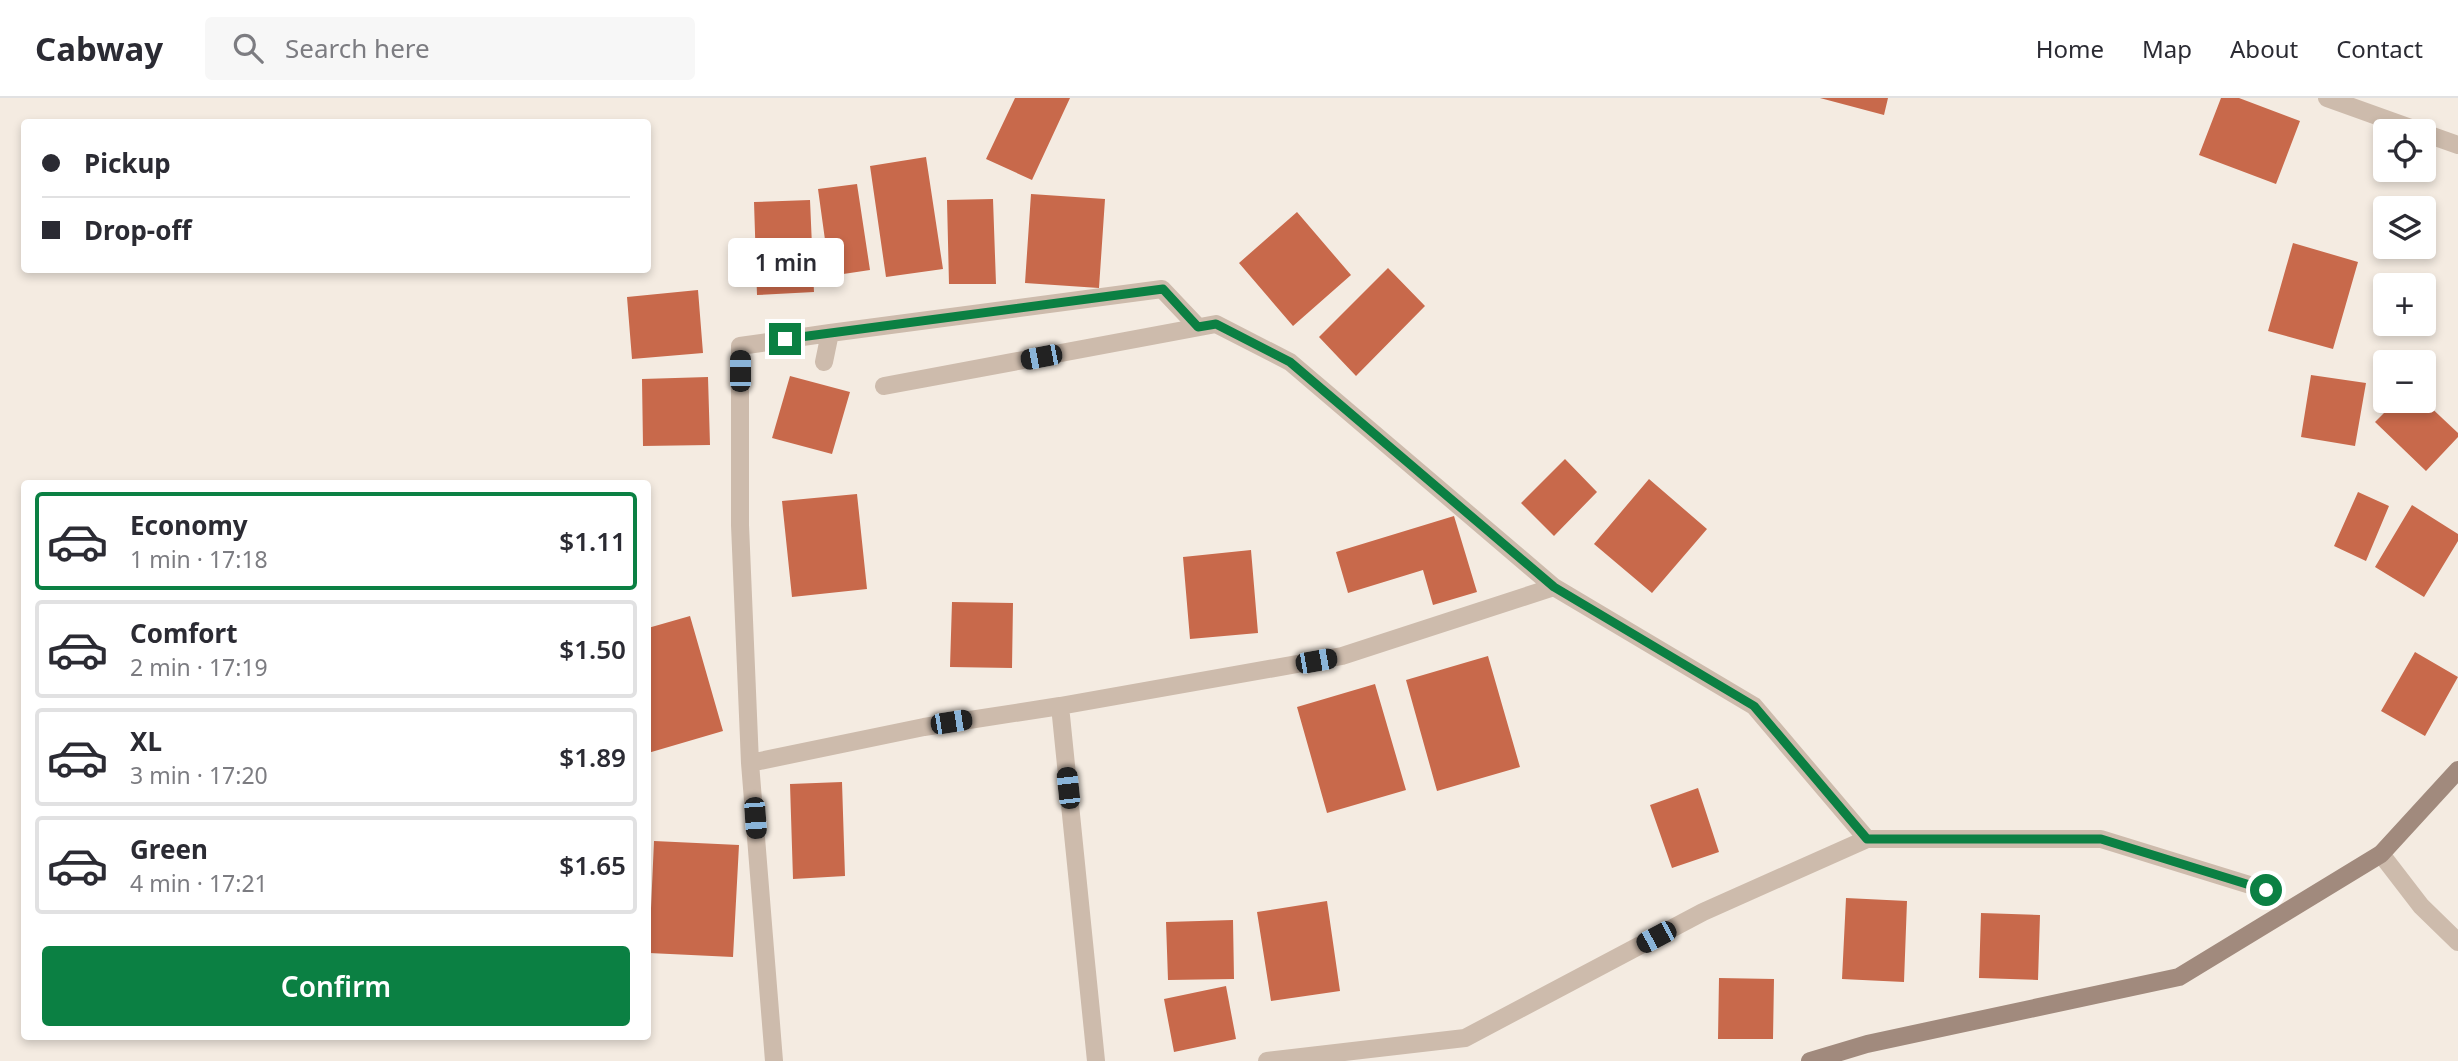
<!DOCTYPE html>
<meta charset="utf-8">
<style>
:root{--surface:#fff;--page:#f7f7f7;--text:#2b2b33;--muted:#7c7c81;--line:#e1e1e2;--accent:#0b8043}
body{margin:0;font-family:"Noto Sans",sans-serif;background:var(--page);color:var(--text);height:100vh;display:flex;flex-direction:column;font-size:26px;white-space:nowrap}
*{box-sizing:border-box;margin:0}
p{font-size:23px;color:var(--muted)}
.icon{flex:none;width:38px;height:38px;fill:none;stroke:currentColor;stroke-width:2;stroke-linecap:round;stroke-linejoin:round}
.map{position:relative;flex:1;overflow:hidden}
.drawer{position:absolute;left:21px;top:382px;width:630px;height:560px;display:flex;flex-direction:column;background:var(--surface);border-radius:7px;box-shadow:0 4px 10px #0003}
.drawer>*{flex:none}
.banner{position:absolute;left:21px;top:21px;width:630px;height:154px;border-radius:7px;box-shadow:0 4px 10px #0003;display:grid;align-content:center;height:154px;padding:0 21px;background:var(--surface)}
.tools{position:absolute;left:2373px;top:21px;display:grid;gap:14px}
.tools a{display:grid;place-items:center;width:63px;height:63px;border-radius:7px;background:var(--surface);box-shadow:0 4px 10px #0003;font-size:35px}
.end{position:absolute;width:32px;height:32px;margin:-16px;border:9px solid #0b8043;background:#fff;box-shadow:0 0 0 4px #fff}
.from{border-radius:50%}
.bubble{position:absolute;height:49px;border-radius:7px;background:var(--surface);box-shadow:0 4px 10px #0003;font-size:23px;font-weight:600;line-height:49px;text-align:center}
.car{position:absolute;width:21px;height:42px;margin:-21px -10px;border-radius:9px;box-shadow:0 0 5px 2px #0007;background:linear-gradient(#222 24%,#8ab4d8 0 40%,#222 0 76%,#8ab4d8 0 86%,#222 0)}
.banner b{display:flex;align-items:center;gap:24px;height:66px;font-size:26px}
.banner b+b{border-top:2px solid var(--line)}
.banner i{width:18px;height:18px;background:var(--text)}
ul{padding:12px 0 0;list-style:none}
li{display:flex;align-items:center;gap:21px;height:98px;margin:0 14px 10px;padding:0 7px;border:4px solid var(--line);border-radius:7px}
li div{flex:1}
li b{display:block;font-size:26px}
li em{font-style:normal;font-weight:600}
li.selected{border-color:var(--accent)}
li>.icon{width:63px;height:63px;stroke-width:1.5}
.cta{display:flex;gap:14px;margin-top:auto;padding:14px 21px}
.cta a{flex:1;height:80px;border-radius:7px;background:var(--accent);color:#fff;font-size:28px;font-weight:600;line-height:80px;text-align:center}
header{display:flex;align-items:center;gap:42px;box-sizing:border-box;height:98px;padding:0 35px;background:var(--surface);border-bottom:2px solid var(--line)}
header strong{font-size:33px}
nav{display:flex;gap:38px;margin-inline-start:auto;font-size:24px}
.search{width:490px;height:63px;background:var(--page);display:flex;align-items:center;gap:18px;box-sizing:border-box;padding:0 24px;border-radius:7px;color:var(--muted);font-size:26px}
.map>svg:first-child{display:block}
.building{fill:#c8694b}
.lines{fill:none;stroke-linecap:round;stroke-linejoin:round}
.street{stroke:#cdbbac;stroke-width:18}
.secondary{stroke:#a18a7d;stroke-width:18}
.route{stroke:#0b8043;stroke-width:9}
</style>
<header>
<strong>Cabway</strong>
<div class="search"><svg class="icon" aria-label="search" viewBox="0 0 24 24"><circle cx="10" cy="10" r="6"/><path d="M15 15l6 6"/></svg>Search here</div>
<nav><a>Home</a><a>Map</a><a>About</a><a>Contact</a></nav>
</header>
<div class="map">
<svg width="2458" height="963" viewBox="0 0 2458 963">
<rect width="100%" height="100%" fill="#f4ebe1"/>
<path class="building" d="M1015,0H1070L1032,82L986,61Z
M1820,0H1888L1884,17Z
M2221,0H2239L2300,23L2276,86L2199,57Z
M926,59L943,171L886,179L870,68Z
M857,86L870,172L830,178L818,91Z
M1031,96L1105,101L1099,190L1025,185Z
M993,101L996,186H949L947,102Z
M810,102L814,194L757,197L754,104Z
M1297,114L1351,177L1293,228L1239,165Z
M2293,145L2358,164L2333,251L2268,233Z
M1388,170L1425,208L1356,278L1319,239Z
M698,192L703,255L632,261L627,199Z
M2311,277L2366,285L2355,348L2301,339Z
M790,278L850,294L832,356L772,340Z
M708,279L710,347L643,348L642,281Z
M2396,303H2424L2458,335V339L2426,373L2375,324Z
M1565,361L1597,394L1554,438L1521,405Z
M1649,381L1707,431L1652,495L1594,446Z
M2358,394L2389,408L2366,463L2334,448Z
M857,396L867,491L792,499L782,403Z
M2412,407L2458,436V443L2424,499L2375,469Z
M1454,418L1477,494L1433,507L1423,472L1348,495L1336,454Z
M1251,452L1258,535L1190,541L1183,459Z
M952,504L1013,505L1012,570L950,569Z
M690,518L723,633L648,655V530Z
M2415,554L2458,579L2425,638L2381,613Z
M1488,558L1520,669L1437,693L1406,582Z
M1375,586L1406,692L1327,715L1297,609Z
M842,684L845,778L793,781L790,686Z
M1698,690L1719,754L1672,770L1650,707Z
M654,743L739,747L733,859L649,855Z
M1846,800L1907,803L1904,884L1842,881Z
M1327,803L1340,893L1271,903L1257,814Z
M1981,815L2040,817L2038,882L1979,880Z
M1233,822L1234,881L1168,882L1166,824Z
M1719,880L1774,881L1773,941H1718Z
M1226,888L1236,941L1174,954L1164,901Z"/>
<g class="lines">
<path class="street" d="M2327,0L2419,33
M2424,35L2458,47
M824,264L830,235L1162,191L1198,229
M884,288L1216,226L1290,264L1554,489L1754,608L1867,741
M1060,608L1096,963
M750,665L924,629L1060,608L1342,558L1554,489
M2381,756L2421,808L2458,844
M774,963L750,665L740,427V248L830,235
M1267,963L1465,940L1703,814L1867,741H2101L2266,792"/>
<path class="secondary" d="M1810,963L1867,946L2179,879L2381,756L2458,672"/>
</g>
<g class="lines">
<path class="route" d="M785,241L1163,191L1198,229L1216,226L1290,264L1554,489L1754,608L1867,741H2101L2266,792"/>
</g>
</svg>
<div class="tools">
<a><svg class="icon" aria-label="locate" viewBox="0 0 24 24"><circle cx="12" cy="12" r="6"/><path d="M12 2v4M12 18v4M2 12h4M18 12h4"/></svg></a>
<a><svg class="icon" aria-label="layers" viewBox="0 0 24 24"><path d="M12 4l9 5-9 5-9-5zM3 14l9 5 9-5"/></svg></a>
<a>+</a>
<a>−</a>
</div>
<i class="end from" style="left:2266px;top:792px"></i>
<i class="end" style="left:785px;top:241px"></i>
<div class="bubble" style="left:728px;top:140px;width:116px">1 min</div>
<i class="car" style="left:1041px;top:259px;rotate:259deg"></i>
<i class="car" style="left:740px;top:273px;rotate:0deg"></i>
<i class="car" style="left:1316px;top:563px;rotate:80deg"></i>
<i class="car" style="left:951px;top:624px;rotate:81deg"></i>
<i class="car" style="left:1068px;top:690px;rotate:354deg"></i>
<i class="car" style="left:755px;top:720px;rotate:176deg"></i>
<i class="car" style="left:1656px;top:839px;rotate:242deg"></i>
<div class="banner">
<b><i class="from"></i>Pickup</b>
<b><i></i>Drop-off</b>
</div>
<section class="drawer">
<ul>
<li class="selected"><svg class="icon" aria-label="car" viewBox="0 0 24 24"><path d="M5 17H2v-5l4-1 3-4h7l3 4 3 1v5h-3M9 17h6M6 11h13"/><circle cx="7" cy="17" r="2"/><circle cx="17" cy="17" r="2"/></svg><div><b>Economy</b><p>1 min · 17:18</p></div><em>$1.11</em></li>
<li><svg class="icon" aria-label="car" viewBox="0 0 24 24"><path d="M5 17H2v-5l4-1 3-4h7l3 4 3 1v5h-3M9 17h6M6 11h13"/><circle cx="7" cy="17" r="2"/><circle cx="17" cy="17" r="2"/></svg><div><b>Comfort</b><p>2 min · 17:19</p></div><em>$1.50</em></li>
<li><svg class="icon" aria-label="car" viewBox="0 0 24 24"><path d="M5 17H2v-5l4-1 3-4h7l3 4 3 1v5h-3M9 17h6M6 11h13"/><circle cx="7" cy="17" r="2"/><circle cx="17" cy="17" r="2"/></svg><div><b>XL</b><p>3 min · 17:20</p></div><em>$1.89</em></li>
<li><svg class="icon" aria-label="car" viewBox="0 0 24 24"><path d="M5 17H2v-5l4-1 3-4h7l3 4 3 1v5h-3M9 17h6M6 11h13"/><circle cx="7" cy="17" r="2"/><circle cx="17" cy="17" r="2"/></svg><div><b>Green</b><p>4 min · 17:21</p></div><em>$1.65</em></li>
</ul>
<div class="cta"><a>Confirm</a></div>
</section>
</div>
